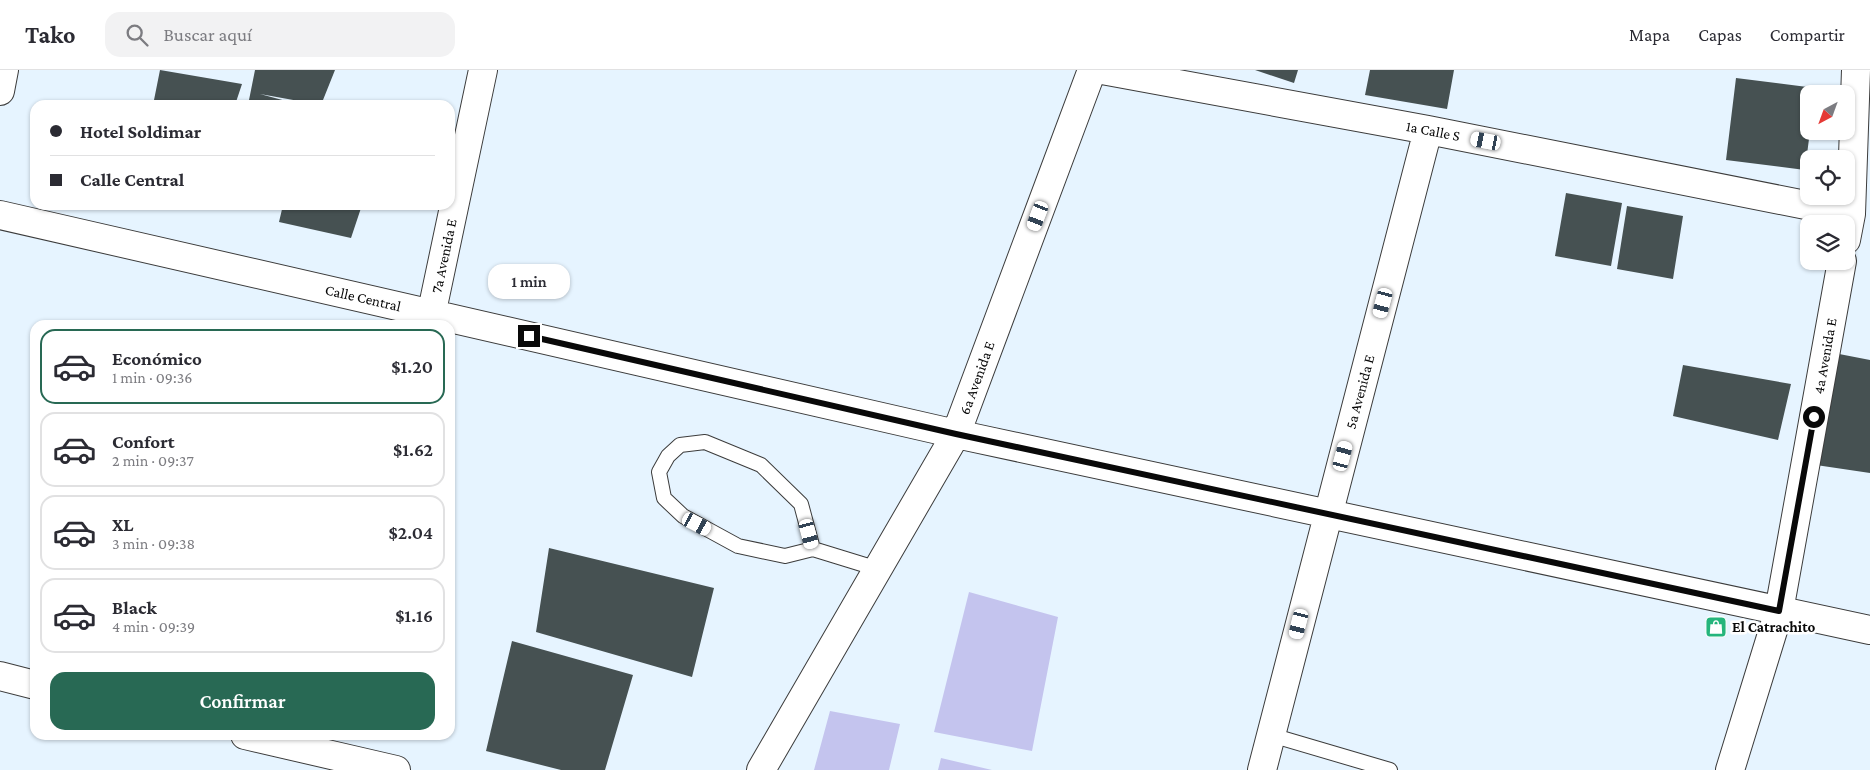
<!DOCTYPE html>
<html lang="es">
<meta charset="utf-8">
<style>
:root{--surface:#fff;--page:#f2f2f3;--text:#2b2b33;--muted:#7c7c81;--line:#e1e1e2;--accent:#286954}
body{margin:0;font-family:"Crimson Pro",serif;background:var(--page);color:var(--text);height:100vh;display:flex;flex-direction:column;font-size:19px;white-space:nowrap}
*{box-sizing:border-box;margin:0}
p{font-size:16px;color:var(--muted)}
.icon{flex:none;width:28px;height:28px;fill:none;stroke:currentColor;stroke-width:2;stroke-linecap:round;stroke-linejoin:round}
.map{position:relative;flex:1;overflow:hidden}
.drawer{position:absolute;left:30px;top:250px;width:425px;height:420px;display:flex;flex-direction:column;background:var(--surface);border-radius:15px;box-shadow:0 1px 4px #0004}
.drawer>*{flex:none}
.banner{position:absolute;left:30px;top:30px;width:425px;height:110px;border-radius:15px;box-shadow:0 1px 4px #0004;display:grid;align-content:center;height:110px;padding:0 20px;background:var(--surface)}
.needle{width:32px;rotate:221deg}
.controls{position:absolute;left:1800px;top:15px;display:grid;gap:10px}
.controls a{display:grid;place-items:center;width:55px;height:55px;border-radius:10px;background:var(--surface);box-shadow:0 1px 4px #0004;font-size:25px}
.end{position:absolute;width:22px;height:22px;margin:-11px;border:6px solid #090909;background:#fff;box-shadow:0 0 0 2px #fff}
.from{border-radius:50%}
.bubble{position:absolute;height:35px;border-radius:15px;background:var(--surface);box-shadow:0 1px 4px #0004;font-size:16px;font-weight:600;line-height:35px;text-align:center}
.car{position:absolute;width:15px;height:30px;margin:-15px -8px;border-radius:6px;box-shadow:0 0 4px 1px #0007;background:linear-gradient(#fff 24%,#345 0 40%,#fff 0 76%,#345 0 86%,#fff 0)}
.banner b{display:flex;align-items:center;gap:18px;height:48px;font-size:19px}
.banner b+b{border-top:1px solid var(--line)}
.banner i{width:12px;height:12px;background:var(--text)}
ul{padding:9px 0 0;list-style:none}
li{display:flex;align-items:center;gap:15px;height:75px;margin:0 10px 8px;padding:0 10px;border:2px solid var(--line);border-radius:15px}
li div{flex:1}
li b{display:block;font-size:19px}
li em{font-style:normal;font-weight:600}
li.on{border-color:var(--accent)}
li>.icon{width:45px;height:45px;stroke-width:1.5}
.primary-button{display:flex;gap:10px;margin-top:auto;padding:10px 20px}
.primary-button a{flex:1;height:58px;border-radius:15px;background:var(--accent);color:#fff;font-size:20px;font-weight:600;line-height:58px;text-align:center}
header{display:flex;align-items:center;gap:30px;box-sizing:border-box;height:70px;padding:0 25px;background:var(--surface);border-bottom:1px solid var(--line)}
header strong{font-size:24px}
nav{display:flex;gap:28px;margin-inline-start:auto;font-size:18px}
.search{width:350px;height:45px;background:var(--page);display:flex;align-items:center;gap:12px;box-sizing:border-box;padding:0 18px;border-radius:15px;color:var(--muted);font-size:19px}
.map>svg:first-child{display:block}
.pitch{fill:#c4c4ee}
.building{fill:#465152}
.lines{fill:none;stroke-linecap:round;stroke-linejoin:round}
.lane-casing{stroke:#3c3c3c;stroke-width:16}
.street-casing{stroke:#3c3c3c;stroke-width:30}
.lane{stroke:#fff;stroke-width:14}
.street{stroke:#fff;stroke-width:28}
.route{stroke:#090909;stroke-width:6}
.labels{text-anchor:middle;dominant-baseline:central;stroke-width:5;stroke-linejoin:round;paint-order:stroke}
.street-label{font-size:15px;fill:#090909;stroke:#fff}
.poi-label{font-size:15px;font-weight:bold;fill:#090909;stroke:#fff;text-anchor:start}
</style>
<header>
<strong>Tako</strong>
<div class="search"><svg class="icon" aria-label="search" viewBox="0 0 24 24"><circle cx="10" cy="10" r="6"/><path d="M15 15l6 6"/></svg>Buscar aquí</div>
<nav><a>Mapa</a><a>Capas</a><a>Compartir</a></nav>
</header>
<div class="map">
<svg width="1870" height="700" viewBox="0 0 1870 700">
<rect width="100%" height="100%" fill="#e6f4ff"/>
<path class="pitch" d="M969,522L1058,547L1032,681L934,662Z
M830,641L900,654L889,700H814Z
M941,688L992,700H938Z"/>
<path class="building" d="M160,0L242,14L235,35H153Z
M255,0H335L321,35L260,24L301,35H248Z
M1255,0H1298L1294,13Z
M1370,0H1454L1447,39L1365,25Z
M1736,8L1815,18L1814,24H1809L1810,61L1805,100L1726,90Z
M1566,123L1622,133L1611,196L1555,186Z
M283,135H362L351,168L279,152Z
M1627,136L1683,146L1673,209L1617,199Z
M1834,283L1870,290V403L1816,395Z
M1683,295L1791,314L1778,370L1673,346Z
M549,478L714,518L692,607L536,562Z
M512,571L633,605L605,700H561L486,681Z"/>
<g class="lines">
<g class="lane-casing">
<path id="lane" d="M813,479L801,434L761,395L705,372L680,375L668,386L659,402L664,428L683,446L738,476L785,486L813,479L878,499
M1271,665L1390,700"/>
</g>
<g class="street-casing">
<path id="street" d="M1102,0L1428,60L1851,144
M0,21L4,0
M0,145L956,364L1870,560
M1846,170L1851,144L1856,0
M429,255L483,0
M0,606L35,615
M245,665L396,700
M761,700L956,364L1092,0
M1262,700L1428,60
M1730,700L1779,541L1842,191"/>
</g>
<use href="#lane" class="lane"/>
<use href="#street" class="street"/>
</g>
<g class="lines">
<path class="route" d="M529,266L956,364L1779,541L1814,347"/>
</g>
<defs>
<g id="shop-square" transform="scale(1.125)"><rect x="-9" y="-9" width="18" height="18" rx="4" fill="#25b57c" stroke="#fff"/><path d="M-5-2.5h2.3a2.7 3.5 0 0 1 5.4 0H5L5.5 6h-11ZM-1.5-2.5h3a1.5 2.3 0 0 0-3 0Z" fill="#fff"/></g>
</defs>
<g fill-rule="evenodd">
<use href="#shop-square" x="1716" y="557"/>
</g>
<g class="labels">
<g class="street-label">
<text transform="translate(1433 61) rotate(11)">1a Calle S</text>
<text transform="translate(444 186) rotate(-78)">7a Avenida E</text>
<text transform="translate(363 228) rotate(13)">Calle Central</text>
<text transform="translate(1825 286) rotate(-80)">4a Avenida E</text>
<text transform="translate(977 308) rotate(-70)">6a Avenida E</text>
<text transform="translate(1360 322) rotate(-75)">5a Avenida E</text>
</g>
<g class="poi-label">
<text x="1732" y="557">El Catrachito</text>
</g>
</g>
</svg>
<div class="controls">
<a><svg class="needle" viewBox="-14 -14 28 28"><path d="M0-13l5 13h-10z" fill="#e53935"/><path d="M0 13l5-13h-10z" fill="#7c7c81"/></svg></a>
<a><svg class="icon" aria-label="locate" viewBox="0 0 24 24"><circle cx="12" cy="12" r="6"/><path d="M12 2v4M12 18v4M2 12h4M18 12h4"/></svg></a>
<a><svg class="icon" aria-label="layers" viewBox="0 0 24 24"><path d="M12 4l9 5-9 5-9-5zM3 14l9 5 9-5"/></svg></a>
</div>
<i class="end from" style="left:1814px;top:347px"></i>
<i class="end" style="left:529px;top:266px"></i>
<div class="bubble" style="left:488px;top:194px;width:82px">1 min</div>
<i class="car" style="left:1486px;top:71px;rotate:281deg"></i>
<i class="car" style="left:1038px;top:146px;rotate:201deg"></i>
<i class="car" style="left:1383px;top:233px;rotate:195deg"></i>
<i class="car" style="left:1343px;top:386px;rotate:15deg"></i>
<i class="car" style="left:697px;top:454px;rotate:118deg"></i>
<i class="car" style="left:809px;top:464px;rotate:165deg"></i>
<i class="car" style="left:1299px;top:554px;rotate:194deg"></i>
<div class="banner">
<b><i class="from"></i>Hotel Soldimar</b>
<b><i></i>Calle Central</b>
</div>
<section class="drawer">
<ul>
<li class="on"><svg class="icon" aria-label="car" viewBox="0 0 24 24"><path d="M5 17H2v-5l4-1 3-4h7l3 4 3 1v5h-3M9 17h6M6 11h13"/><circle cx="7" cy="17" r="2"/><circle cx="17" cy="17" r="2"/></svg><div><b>Económico</b><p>1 min · 09:36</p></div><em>$1.20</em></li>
<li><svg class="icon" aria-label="car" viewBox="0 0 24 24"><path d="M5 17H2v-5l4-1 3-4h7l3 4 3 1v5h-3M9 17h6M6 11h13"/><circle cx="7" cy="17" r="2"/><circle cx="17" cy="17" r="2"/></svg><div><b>Confort</b><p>2 min · 09:37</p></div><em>$1.62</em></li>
<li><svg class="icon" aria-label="car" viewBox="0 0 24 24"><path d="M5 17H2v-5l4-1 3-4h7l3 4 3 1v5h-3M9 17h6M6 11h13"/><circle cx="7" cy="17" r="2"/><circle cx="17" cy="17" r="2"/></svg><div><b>XL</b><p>3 min · 09:38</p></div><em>$2.04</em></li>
<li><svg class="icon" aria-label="car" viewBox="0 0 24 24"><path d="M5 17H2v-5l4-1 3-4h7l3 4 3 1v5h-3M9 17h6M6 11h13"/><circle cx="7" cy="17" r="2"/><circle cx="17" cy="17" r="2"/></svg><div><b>Black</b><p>4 min · 09:39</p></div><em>$1.16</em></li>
</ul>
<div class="primary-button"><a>Confirmar</a></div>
</section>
</div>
